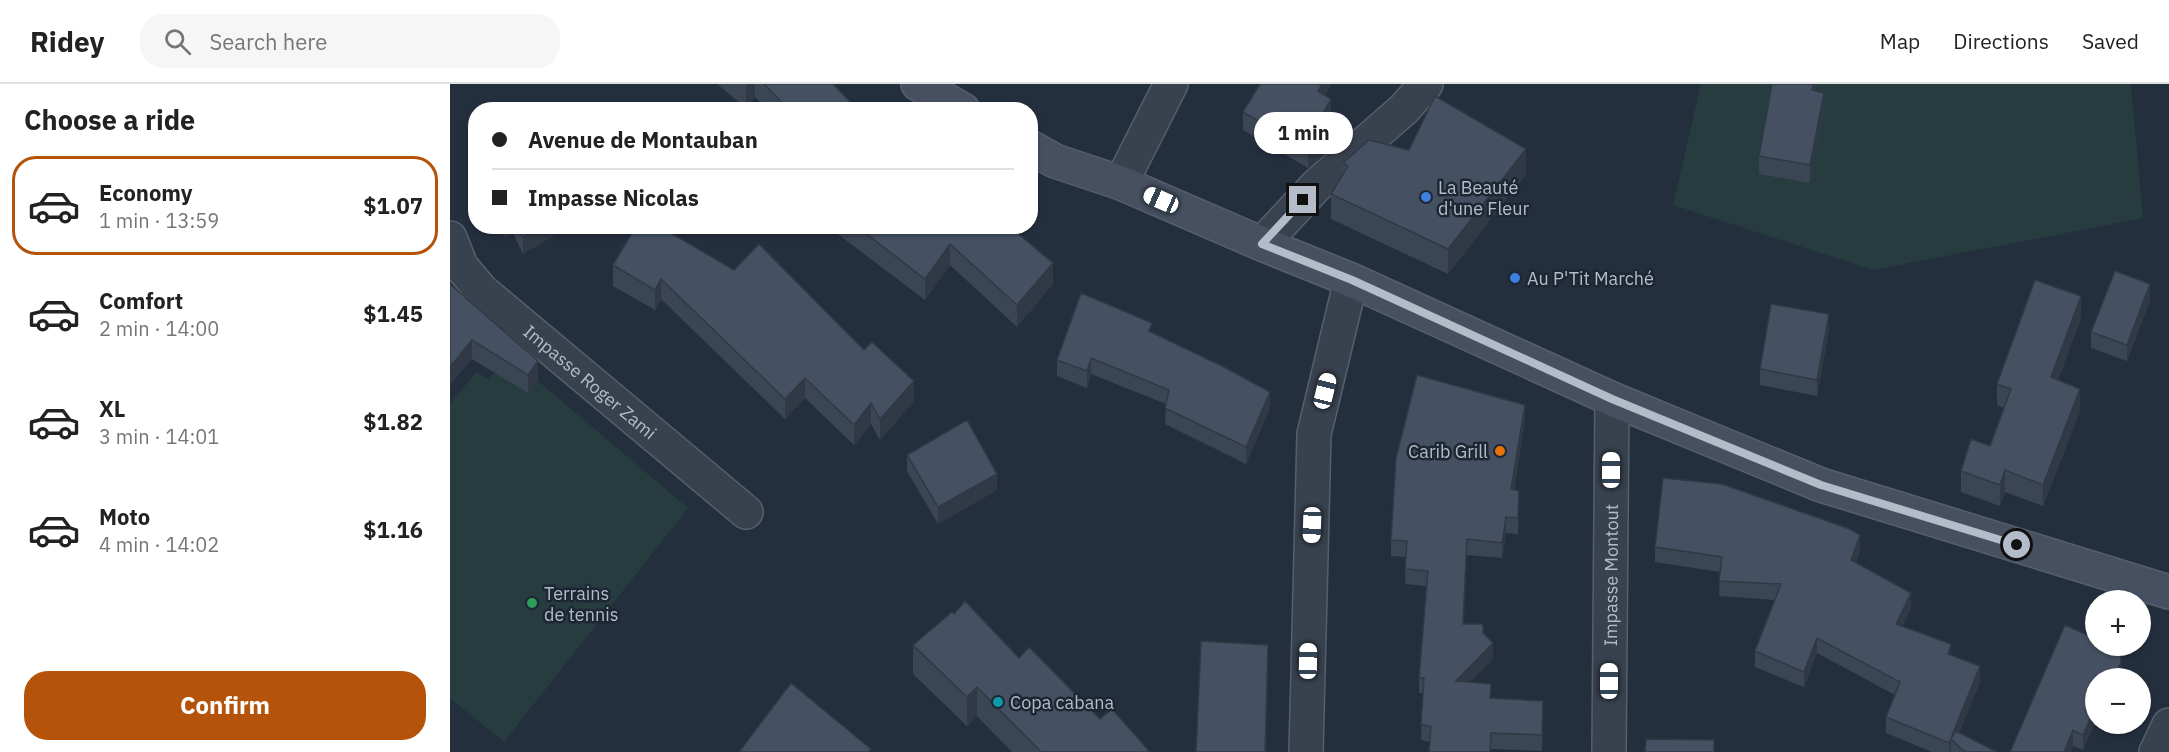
<!DOCTYPE html>
<meta charset="utf-8">
<style>
:root{--surface:#fff;--page:#f6f6f6;--text:#222;--muted:#767676;--line:#e0e0e0;--accent:#b45309}
body{margin:0;font-family:"IBM Plex Sans",sans-serif;background:var(--page);color:var(--text);height:100vh;display:flex;flex-direction:column;font-size:22px;white-space:nowrap}
*{box-sizing:border-box;margin:0}
p{font-size:20px;color:var(--muted)}
.icon{flex:none;width:33px;height:33px;fill:none;stroke:currentColor;stroke-width:2;stroke-linecap:round;stroke-linejoin:round}
.map{position:relative;flex:1;overflow:hidden}
.side{display:flex;flex-direction:column;background:var(--surface);width:450px}
.side>*{flex:none}
.banner{position:absolute;left:18px;top:18px;width:570px;height:132px;border-radius:24px;box-shadow:0 2px 4px #0004;display:grid;align-content:center;height:132px;padding:0 24px;background:var(--surface)}
.fabs{position:absolute;left:1635px;top:506px;display:grid;gap:12px}
.fabs a{display:grid;place-items:center;width:66px;height:66px;border-radius:50%;background:var(--surface);box-shadow:0 2px 4px #0004;font-size:30px}
.end{position:absolute;width:27px;height:27px;margin:-14px;border:8px solid #b4bcc9;background:#111;box-shadow:0 0 0 3px #111}
.from{border-radius:50%}
.bubble{position:absolute;height:42px;border-radius:21px;background:var(--surface);box-shadow:0 2px 4px #0004;font-size:20px;font-weight:800;line-height:42px;text-align:center}
.car{position:absolute;width:18px;height:36px;margin:-18px -9px;border-radius:8px;box-shadow:0 0 4px 2px #0007;background:linear-gradient(#fff 24%,#345 0 40%,#fff 0 76%,#345 0 86%,#fff 0)}
.banner b{display:flex;align-items:center;gap:21px;height:57px;font-size:22px}
.banner b+b{border-top:2px solid var(--line)}
.banner i{width:15px;height:15px;background:var(--text)}
ul{padding:0;list-style:none}
li{display:flex;align-items:center;gap:18px;height:99px;margin:0 12px 9px;padding:0 12px;border:3px solid transparent;border-radius:24px}
li div{flex:1}
li b{display:block;font-size:22px}
li em{font-style:normal;font-weight:800}
li.current{border-color:var(--accent)}
li>.icon{width:54px;height:54px;stroke-width:1.5}
h2{padding:0 24px;font-size:27px;line-height:72px}
.cta{display:flex;gap:12px;margin-top:auto;padding:12px 24px}
.cta a{flex:1;height:69px;border-radius:24px;background:var(--accent);color:#fff;font-size:24px;font-weight:800;line-height:69px;text-align:center}
header{display:flex;align-items:center;gap:36px;box-sizing:border-box;height:84px;padding:0 30px;background:var(--surface);border-bottom:2px solid var(--line)}
header strong{font-size:28px}
nav{display:flex;gap:33px;margin-inline-start:auto;font-size:21px}
.search{width:420px;height:54px;background:var(--page);display:flex;align-items:center;gap:15px;box-sizing:border-box;padding:0 21px;border-radius:24px;color:var(--muted);font-size:22px}
main{display:flex;flex:1;min-height:0}
.map>svg:first-child{display:block}
.green{fill:#263c3f}
.lines{fill:none;stroke-linecap:round;stroke-linejoin:round}
.minor-casing{stroke:#565f6c;stroke-width:36}
.secondary-casing{stroke:#565f6c;stroke-width:36}
.minor{stroke:#38414e;stroke-width:33}
.secondary{stroke:#465061;stroke-width:33}
.wall{fill:#3b4654}
.shaded-wall{fill:#303945}
.building{fill:#455162;stroke:#303945;stroke-width:1.5}
.route{stroke:#b4bcc9;stroke-width:8}
.shop-dot{fill:#3f7fe0;stroke:#1d2633;stroke-width:2}
.food-dot{fill:#e8710a;stroke:#1d2633;stroke-width:2}
.leisure-dot{fill:#2e9e5b;stroke:#1d2633;stroke-width:2}
.culture-dot{fill:#0f9aa8;stroke:#1d2633;stroke-width:2}
.labels{text-anchor:middle;dominant-baseline:central;stroke-width:5;stroke-linejoin:round;paint-order:stroke}
.poi-label{font-size:18px;fill:#b4bcc9;stroke:#1d2633;text-anchor:start}
.street-label{font-size:18px;fill:#b4bcc9;stroke:#1d2633}
</style>
<header>
<strong>Ridey</strong>
<div class="search"><svg class="icon" aria-label="search" viewBox="0 0 24 24"><circle cx="10" cy="10" r="6"/><path d="M15 15l6 6"/></svg>Search here</div>
<nav><a>Map</a><a>Directions</a><a>Saved</a></nav>
</header>
<main>
<section class="side">
<h2>Choose a ride</h2>
<ul>
<li class="current"><svg class="icon" aria-label="car" viewBox="0 0 24 24"><path d="M5 17H2v-5l4-1 3-4h7l3 4 3 1v5h-3M9 17h6M6 11h13"/><circle cx="7" cy="17" r="2"/><circle cx="17" cy="17" r="2"/></svg><div><b>Economy</b><p>1 min · 13:59</p></div><em>$1.07</em></li>
<li><svg class="icon" aria-label="car" viewBox="0 0 24 24"><path d="M5 17H2v-5l4-1 3-4h7l3 4 3 1v5h-3M9 17h6M6 11h13"/><circle cx="7" cy="17" r="2"/><circle cx="17" cy="17" r="2"/></svg><div><b>Comfort</b><p>2 min · 14:00</p></div><em>$1.45</em></li>
<li><svg class="icon" aria-label="car" viewBox="0 0 24 24"><path d="M5 17H2v-5l4-1 3-4h7l3 4 3 1v5h-3M9 17h6M6 11h13"/><circle cx="7" cy="17" r="2"/><circle cx="17" cy="17" r="2"/></svg><div><b>XL</b><p>3 min · 14:01</p></div><em>$1.82</em></li>
<li><svg class="icon" aria-label="car" viewBox="0 0 24 24"><path d="M5 17H2v-5l4-1 3-4h7l3 4 3 1v5h-3M9 17h6M6 11h13"/><circle cx="7" cy="17" r="2"/><circle cx="17" cy="17" r="2"/></svg><div><b>Moto</b><p>4 min · 14:02</p></div><em>$1.16</em></li>
</ul>
<div class="cta"><a>Confirm</a></div>
</section>
<div class="map">
<svg width="1719" height="668" viewBox="0 0 1719 668">
<rect width="100%" height="100%" fill="#242f3e"/>
<path class="green" d="M1251,0H1681L1693,134L1423,186L1223,121Z
M57,271L238,424L54,658L0,614V320L26,288L39,295Z"/>
<g class="lines">
<g class="minor-casing">
<g id="minor">
<path d="M671,99L721,0"/>
<path id="s1" d="M0,154L11,182L32,207L296,428"/>
<path d="M812,160L867,101L954,25L976,0"/>
<path d="M856,668L864,350L901,196"/>
<path id="s2" d="M1159,668L1162,315"/>
<path d="M1706,668L1719,641"/>
</g>
</g>
<g class="secondary-casing">
<path id="secondary" d="M468,0L513,26
M580,63L605,77L671,99L812,160L901,196L1162,315L1371,401L1719,508"/>
</g>
<use href="#minor" class="minor"/>
<use href="#secondary" class="secondary"/>
</g>
<path class="wall" d="M267,0H383L408,26H318L305,13L296,24Z
M881,0L875,12L881,33L871,50L875,69L858,84L793,46V28Z
M1322,0H1367L1365,7L1374,26L1360,99L1309,90V72Z
M959,66L1076,90L998,190L881,135V110L893,92V79Z
M49,142H114V145L73,170L63,149L56,153Z
M186,142L464,317L430,356L421,340L404,361L355,314L335,335L211,215L205,226L163,202V181Z
M377,142H559L603,200L567,243L500,181L475,216Z
M0,200L88,295L78,309L22,275Z
M1700,216L1677,277L1641,264V248Z
M1631,234L1608,296L1630,327L1593,422L1555,408L1550,422L1511,408V387L1540,362L1554,324L1547,321V300Z
M1379,246L1367,312L1310,301V285Z
M702,249L820,324L796,380L715,340L716,320L641,290L637,304L607,292V276Z
M1075,336L1064,405L1069,407L1068,450L1056,449L1052,474L1017,471L1013,540L1033,550L1043,575L1020,598L1041,614L1093,632L1092,667L1041,665L980,658L971,656L973,609H969V594L976,502L955,500L956,473L941,472V456Z
M457,371L547,406L488,440L457,387Z
M1205,463L1410,467L1406,479L1461,524L1452,543L1501,572L1530,598L1509,649L1547,668H1482L1436,649V633L1445,611L1367,569L1354,603L1305,583V567L1325,516L1269,512L1270,488L1205,478Z
M463,561L569,574L650,635L700,668H562L527,632L517,642L463,590Z
M1646,594L1633,666L1623,662L1621,668H1560Z"/>
<path class="shaded-wall" d="M298,0H305V13L296,24V3Z
M872,0H881L868,25V7Z
M1363,0H1367L1362,24V6Z
M1374,9V26L1360,99V81Z
M881,15V33L865,60L875,51V69L858,84V66L862,48Z
M1076,65V90L998,190V165Z
M56,142H63V149L56,153Z
M90,142H114V145L73,170V153Z
M500,160V181L475,216V195Z
M603,179V200L567,243V221Z
M211,195V215L205,226V206Z
M1700,200V216L1677,277V261Z
M1631,212V234L1601,315V293Z
M1379,230V246L1367,312V296Z
M22,256V275L0,301V283Z
M641,274V290L637,304V287Z
M88,277V295L78,309V291Z
M355,294V314L335,335V315Z
M464,297V317L430,356V335Z
M1630,305V327L1593,422V401Z
M820,308V324L796,380V363Z
M421,319V340L404,361V341Z
M1075,321V336L1061,421V405Z
M1555,386V408L1550,422V401Z
M547,390V406L488,440V423Z
M1056,433V449L1052,474V459Z
M1410,451V467L1401,492V476Z
M1017,455V471L1013,555V540Z
M1461,509V524L1446,556V540Z
M1367,554V569L1354,603V588Z
M1043,559V575L1006,612V597Z
M1501,560V575L1498,570Z
M818,561V590L816,668H815Z
M1671,578V594H1664Z
M1530,582V598L1505,659L1501,654Z
M527,603V632L517,642V613Z
M1646,622V638L1633,666V651Z
M1623,646V662L1621,668H1614Z
M1501,655V668H1499V659Z"/>
<path class="building" d="M314,0H383L408,26H339Z
M810,0H872L868,7L881,15L862,48L875,51L858,66L793,28Z
M1322,0H1363L1362,6L1374,9L1360,81L1309,72Z
M985,12L1076,65L998,165L881,110L898,82L893,79L919,56L959,66Z
M68,142H90L73,153Z
M186,142H209L284,186L309,160L414,266L422,258L464,297L430,335L421,319L404,341L355,294L335,315L211,195L205,206L163,181Z
M406,142H559L603,179L567,221L500,160L475,195Z
M1665,187L1700,200L1677,261L1641,248Z
M1585,196L1631,212L1601,293L1630,305L1593,401L1555,386L1550,401L1511,387L1521,355L1540,362L1561,305L1547,300Z
M0,200L88,277L78,291L22,256L0,283Z
M631,209L702,239L699,247L774,283L820,308L796,363L715,324L719,306L641,274L637,287L607,276Z
M1321,220L1379,230L1367,296L1310,285Z
M967,291L1075,321L1061,405L1069,407L1068,434L1056,433L1052,459L1017,455L1013,540H1033V549L1043,559L1006,597L1041,600L1040,614L1093,617L1092,651L1041,649L1040,668H979L981,643L971,640L974,594H969L978,487L955,485L957,457L941,456L946,374Z
M517,336L547,390L488,423L457,371Z
M1213,394L1272,400L1400,445L1410,451L1401,476L1461,509L1446,540L1501,560L1498,570L1530,582L1501,654L1506,647L1547,668H1515L1501,655L1499,659L1436,633L1450,598L1367,554L1354,588L1305,567L1331,500L1269,497L1272,473L1205,463Z
M515,517L569,574L579,563L650,635L662,625L700,668H591L527,603L517,613L463,561L502,528L504,530Z
M1615,541L1646,555V561H1660L1671,566V578L1664,594H1646V622L1633,651L1623,646L1614,668H1560Z
M751,557L818,561L815,668H746Z
M341,599L421,665L418,668H289Z
M1196,655L1264,656V668H1195Z"/>
<g class="lines">
<path class="route" d="M853,116L812,160L902,196L1162,315L1371,401L1567,461"/>
</g>
<g class="shop-dot">
<circle cx="976" cy="113" r="6"/>
<circle cx="1065" cy="194" r="6"/>
</g>
<circle class="food-dot" cx="1050" cy="367" r="6"/>
<circle class="leisure-dot" cx="82" cy="519" r="6"/>
<circle class="culture-dot" cx="548" cy="618" r="6"/>
<g class="labels">
<g class="poi-label">
<text x="988" y="103">La Beauté<tspan x="988" dy="21">d'une Fleur</tspan></text>
<text x="1077" y="194">Au P'Tit Marché</text>
<text x="1038" y="367" text-anchor="end">Carib Grill</text>
<text x="94" y="509">Terrains<tspan x="94" dy="21">de tennis</tspan></text>
<text x="560" y="618">Copa cabana</text>
</g>
<g class="street-label">
<text stroke="none"><textPath href="#s1" startOffset="204">Impasse Roger Zami</textPath></text>
<text stroke="none"><textPath href="#s2" startOffset="177">Impasse Montout</textPath></text>
</g>
</g>
</svg>
<div class="fabs">
<a>+</a>
<a>−</a>
</div>
<i class="end from" style="left:1567px;top:461px"></i>
<i class="end" style="left:853px;top:116px"></i>
<div class="bubble" style="left:804px;top:28px;width:99px">1 min</div>
<i class="car" style="left:711px;top:116px;rotate:294deg"></i>
<i class="car" style="left:875px;top:307px;rotate:14deg"></i>
<i class="car" style="left:1161px;top:386px;rotate:0deg"></i>
<i class="car" style="left:862px;top:441px;rotate:182deg"></i>
<i class="car" style="left:858px;top:577px;rotate:1deg"></i>
<i class="car" style="left:1159px;top:597px;rotate:0deg"></i>
<div class="banner">
<b><i class="from"></i>Avenue de Montauban</b>
<b><i></i>Impasse Nicolas</b>
</div>
</div>
</main>
